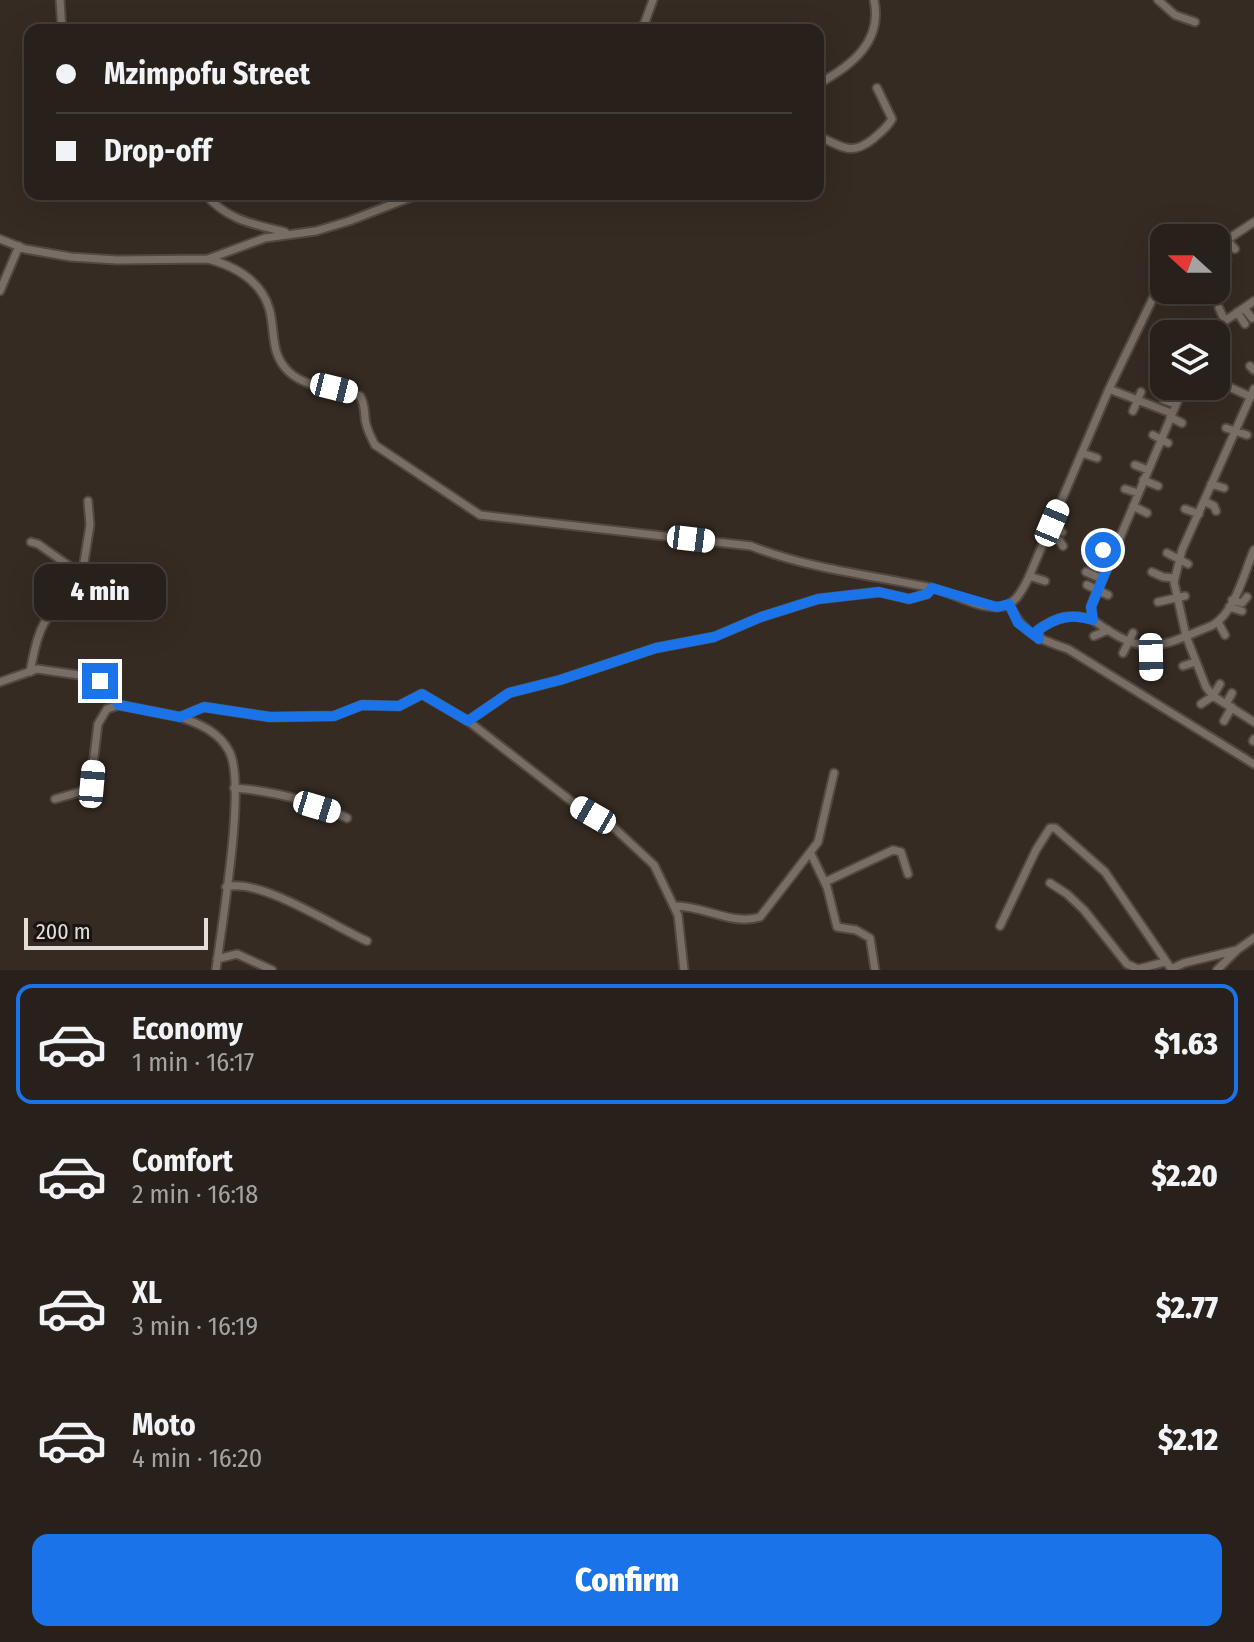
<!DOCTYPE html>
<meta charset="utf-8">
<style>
:root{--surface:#28201a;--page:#302823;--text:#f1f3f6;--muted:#a5a3a2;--line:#443e39;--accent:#1a73e8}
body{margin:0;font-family:"Fira Sans Condensed",sans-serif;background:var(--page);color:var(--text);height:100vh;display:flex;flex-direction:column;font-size:30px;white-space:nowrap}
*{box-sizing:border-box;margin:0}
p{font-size:26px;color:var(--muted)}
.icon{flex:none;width:44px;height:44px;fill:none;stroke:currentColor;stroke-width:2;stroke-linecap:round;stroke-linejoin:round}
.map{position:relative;height:970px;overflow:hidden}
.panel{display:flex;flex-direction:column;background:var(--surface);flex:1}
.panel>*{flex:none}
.hud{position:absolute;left:24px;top:24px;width:800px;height:176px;border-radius:16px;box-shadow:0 8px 32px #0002,0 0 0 2px var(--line);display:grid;align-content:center;height:176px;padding:0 32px;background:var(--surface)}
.needle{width:52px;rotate:291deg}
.fabs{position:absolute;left:1150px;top:224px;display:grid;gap:16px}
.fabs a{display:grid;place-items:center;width:80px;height:80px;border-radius:16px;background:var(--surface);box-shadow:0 8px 32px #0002,0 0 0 2px var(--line);font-size:40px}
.scale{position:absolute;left:24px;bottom:20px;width:184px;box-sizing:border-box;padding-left:8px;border:4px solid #e4ded9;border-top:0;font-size:22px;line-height:28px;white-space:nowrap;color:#e4ded9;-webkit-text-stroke:6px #191411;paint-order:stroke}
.end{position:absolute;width:36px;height:36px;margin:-18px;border:10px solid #1a73e8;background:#fff;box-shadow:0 0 0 4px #fff}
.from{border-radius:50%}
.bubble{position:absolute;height:56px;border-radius:16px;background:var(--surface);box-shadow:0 8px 32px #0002,0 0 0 2px var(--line);font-size:26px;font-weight:800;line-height:56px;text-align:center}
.car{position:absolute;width:24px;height:48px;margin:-24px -12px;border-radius:10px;box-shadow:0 0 6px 2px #0007;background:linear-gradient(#fff 24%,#345 0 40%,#fff 0 76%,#345 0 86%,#fff 0)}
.hud b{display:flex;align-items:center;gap:28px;height:76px;font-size:30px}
.hud b+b{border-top:2px solid var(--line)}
.hud i{width:20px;height:20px;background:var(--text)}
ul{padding:14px 0 0;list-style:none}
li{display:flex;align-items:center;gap:24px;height:120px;margin:0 16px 12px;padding:0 16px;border:4px solid transparent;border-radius:16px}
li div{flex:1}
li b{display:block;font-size:30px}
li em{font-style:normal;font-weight:800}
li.current{border-color:var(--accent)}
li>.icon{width:72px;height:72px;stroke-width:1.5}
.cta{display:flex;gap:16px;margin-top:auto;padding:16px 32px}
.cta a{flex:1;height:92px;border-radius:16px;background:var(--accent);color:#fff;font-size:32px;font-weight:800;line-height:92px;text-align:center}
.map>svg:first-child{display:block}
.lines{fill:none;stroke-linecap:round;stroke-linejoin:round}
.minor-casing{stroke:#504841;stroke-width:11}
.minor{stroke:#796e65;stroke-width:7}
.route{stroke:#1a73e8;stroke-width:10}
</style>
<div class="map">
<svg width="1254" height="970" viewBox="0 0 1254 970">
<rect width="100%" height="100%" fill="#352b23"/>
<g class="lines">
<g class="minor-casing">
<path id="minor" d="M60,0L62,30
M1158,0L1175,15L1195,22
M642,30L653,0
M818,84C851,66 883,42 874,0
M818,136C842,146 850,157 873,139C881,132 887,128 892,119L877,88
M205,194C227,220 253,224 285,232
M0,239L25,249L71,257L117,260L208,259L265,238L316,231L349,221L419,194
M1227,240L1235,249
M1218,246L1225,254L1227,261
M1216,247L1254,222
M208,259C234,266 260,279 269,308C276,331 269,353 289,372C309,390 336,386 360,396C365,405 364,408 365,417C365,427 371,437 375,445L480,515L751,546C809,569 871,575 932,588C953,593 977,608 998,607C1015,606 1021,592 1028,579L1109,389L1155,294L1164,282
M0,291L19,246
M1219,308L1225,321
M1244,308L1252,318
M1237,312L1245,324
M1210,334L1216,327L1254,301
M1250,366L1254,370
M1216,381L1249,396
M1184,386L1094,599L1091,607L1093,620C1145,658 1158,648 1213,625C1235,612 1244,573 1254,550
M1109,389L1171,413
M1254,389L1182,550L1174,582L1186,636L1206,687L1213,696L1254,722
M1217,396L1224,384
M1164,400L1175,404
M1133,411L1141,392
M1170,417L1182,423
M1226,428L1247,435
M1153,435L1168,443
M1082,453L1097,458
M1135,465L1148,470
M1143,480L1158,486
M1211,484L1224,488
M1125,489L1138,493
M1204,501L1214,506L1216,511
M1133,506L1147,513
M1185,509L1199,514
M1052,523L1062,532
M1048,533L1059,540L1063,546
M1167,553L1188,564
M1086,572L1102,579
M1152,572L1163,577L1174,578
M82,575L90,525L88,501
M1029,576L1045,581
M1087,585L1108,595
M1232,600L1242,603L1247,597
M1158,602L1185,596
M1009,604C1023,634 1038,639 1068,649L1254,764
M1229,607L1242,611
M1218,622L1225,635
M1094,636L1108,630
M1039,639L1038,630C1056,617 1071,613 1093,620
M1123,653L1133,633
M1183,666L1195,662
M30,672C34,652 38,627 52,612C64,600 83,596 82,575L38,544L31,542
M1151,676V646
M0,682L37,669L93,677L109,689L119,705
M1201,704L1213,696L1220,684
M1226,704L1232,693
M468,721L509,693L560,680L656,648L714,637L761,617L818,599L879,592L909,599L927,594L932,588
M1224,721L1232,707
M1253,741L1254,739
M234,788C273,791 312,801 347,818
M55,799L90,789L98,724L107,709L119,705L180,717
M811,854L827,887L837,927L856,930L870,938L875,970
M825,882L893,850L901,852L908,874
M1050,883L1067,894L1084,910L1127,964L1138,969L1165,962
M226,887C259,877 335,927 367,941
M674,906C703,905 732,926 760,917L818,842L834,773
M1000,926L1036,850L1050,828H1055L1105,872L1172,970
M217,959L237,954L272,970
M1171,969L1184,963L1237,950
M216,970C221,928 247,783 229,751C219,732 200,724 180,717L204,707L270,717L334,716L362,705L399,706L422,694L468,721L575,804L611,825L654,865L678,915L684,970
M1217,970L1237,950L1254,938"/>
</g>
<use href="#minor" class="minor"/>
</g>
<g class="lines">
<path class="route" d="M100,681L119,705L180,717L204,707L270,717L334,716L362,705L399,706L422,694L468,721L509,693L560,680L656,648L714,637L761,617L818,599L879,592L909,599L927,594L932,588L997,607L1009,604L1018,623L1039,639L1038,630C1057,617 1071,613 1093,620L1091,607L1112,556L1103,550"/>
</g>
</svg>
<div class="fabs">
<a><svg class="needle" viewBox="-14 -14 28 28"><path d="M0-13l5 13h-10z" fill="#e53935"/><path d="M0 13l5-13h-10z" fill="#a5a3a2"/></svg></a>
<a><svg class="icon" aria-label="layers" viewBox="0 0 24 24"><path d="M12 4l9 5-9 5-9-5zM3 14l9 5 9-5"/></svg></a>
</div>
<div class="scale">200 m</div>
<i class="end from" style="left:1103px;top:550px"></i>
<i class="end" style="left:100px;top:681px"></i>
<div class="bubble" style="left:34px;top:564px;width:132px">4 min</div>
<i class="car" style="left:334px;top:388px;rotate:104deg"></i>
<i class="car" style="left:1052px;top:523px;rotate:23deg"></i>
<i class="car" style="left:691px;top:539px;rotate:97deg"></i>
<i class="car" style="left:1151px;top:657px;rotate:179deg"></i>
<i class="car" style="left:92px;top:784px;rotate:5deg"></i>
<i class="car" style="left:317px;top:807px;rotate:107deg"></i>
<i class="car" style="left:593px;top:815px;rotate:300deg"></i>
<div class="hud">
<b><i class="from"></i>Mzimpofu Street</b>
<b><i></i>Drop-off</b>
</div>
</div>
<section class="panel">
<ul>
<li class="current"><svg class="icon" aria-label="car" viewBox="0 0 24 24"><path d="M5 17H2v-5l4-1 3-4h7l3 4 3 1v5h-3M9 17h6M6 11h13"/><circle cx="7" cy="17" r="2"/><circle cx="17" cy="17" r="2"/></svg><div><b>Economy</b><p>1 min · 16:17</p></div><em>$1.63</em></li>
<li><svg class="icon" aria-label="car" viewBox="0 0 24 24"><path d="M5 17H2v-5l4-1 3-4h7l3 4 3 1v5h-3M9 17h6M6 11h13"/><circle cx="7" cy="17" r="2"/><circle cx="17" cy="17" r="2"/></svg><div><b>Comfort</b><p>2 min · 16:18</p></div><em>$2.20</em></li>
<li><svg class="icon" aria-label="car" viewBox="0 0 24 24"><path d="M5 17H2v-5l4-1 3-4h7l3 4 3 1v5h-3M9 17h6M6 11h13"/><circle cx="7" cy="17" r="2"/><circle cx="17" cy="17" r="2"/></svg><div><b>XL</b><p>3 min · 16:19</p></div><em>$2.77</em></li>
<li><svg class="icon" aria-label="car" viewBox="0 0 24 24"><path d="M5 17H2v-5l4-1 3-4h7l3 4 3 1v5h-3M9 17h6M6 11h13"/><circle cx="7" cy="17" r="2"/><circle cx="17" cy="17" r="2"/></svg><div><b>Moto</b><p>4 min · 16:20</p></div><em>$2.12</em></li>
</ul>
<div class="cta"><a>Confirm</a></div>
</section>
